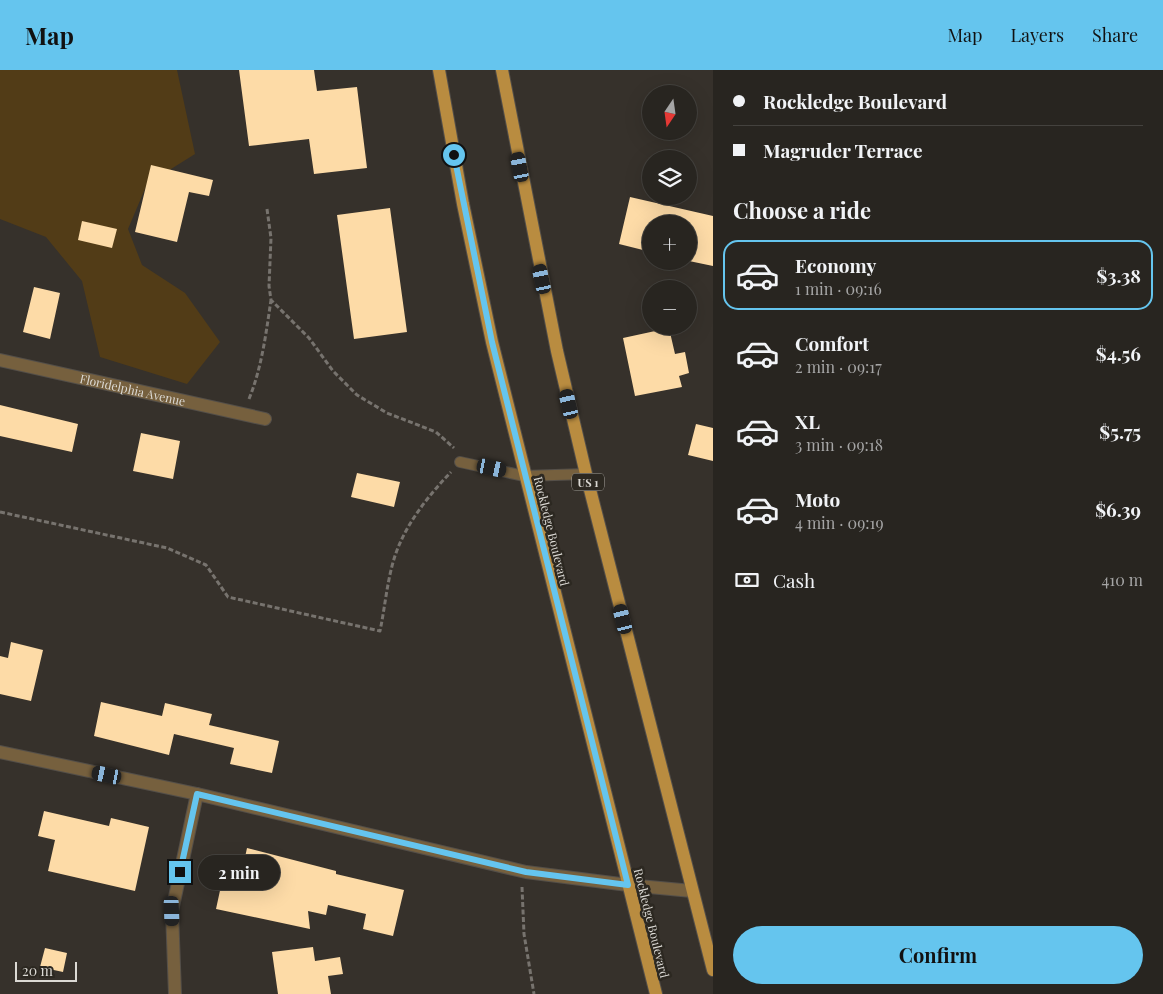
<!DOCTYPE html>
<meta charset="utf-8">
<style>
:root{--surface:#282520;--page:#302d29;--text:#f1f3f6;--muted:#a5a5a5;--line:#44423e;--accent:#65c5ee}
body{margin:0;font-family:"Playfair Display",serif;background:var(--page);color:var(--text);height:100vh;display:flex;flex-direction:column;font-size:19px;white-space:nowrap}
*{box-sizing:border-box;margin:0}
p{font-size:16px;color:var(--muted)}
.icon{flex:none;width:28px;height:28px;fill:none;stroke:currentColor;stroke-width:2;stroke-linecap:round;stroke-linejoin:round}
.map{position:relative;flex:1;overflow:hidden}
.sheet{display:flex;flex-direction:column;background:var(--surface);width:450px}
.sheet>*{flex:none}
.hud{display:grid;align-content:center;height:110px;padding:0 20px;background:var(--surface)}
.needle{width:32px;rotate:193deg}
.buttons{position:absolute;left:642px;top:15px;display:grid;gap:10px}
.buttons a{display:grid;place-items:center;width:55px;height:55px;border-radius:50%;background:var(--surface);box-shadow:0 5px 20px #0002,0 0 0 1px var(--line);font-size:25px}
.scale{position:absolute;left:15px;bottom:12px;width:62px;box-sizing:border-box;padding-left:5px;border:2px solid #dbd9d4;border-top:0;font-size:14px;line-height:18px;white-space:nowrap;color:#dbd9d4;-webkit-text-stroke:4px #2c2821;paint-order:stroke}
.end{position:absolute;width:22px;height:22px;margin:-11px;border:6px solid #65c5ee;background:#111;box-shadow:0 0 0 2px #111}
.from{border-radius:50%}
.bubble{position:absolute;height:35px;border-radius:18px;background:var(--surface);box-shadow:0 5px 20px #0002,0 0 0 1px var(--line);font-size:16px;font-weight:700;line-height:35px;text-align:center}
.car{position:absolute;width:15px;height:30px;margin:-15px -8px;border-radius:6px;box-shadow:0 0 4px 1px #0007;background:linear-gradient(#222 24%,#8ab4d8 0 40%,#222 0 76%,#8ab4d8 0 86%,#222 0)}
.hud b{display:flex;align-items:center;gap:18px;height:48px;font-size:19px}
.hud b+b{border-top:1px solid var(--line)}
.hud i{width:12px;height:12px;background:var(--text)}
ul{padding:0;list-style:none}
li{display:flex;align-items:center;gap:15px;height:70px;margin:0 10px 8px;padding:0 10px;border:2px solid transparent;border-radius:15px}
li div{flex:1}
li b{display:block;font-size:19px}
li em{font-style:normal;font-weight:700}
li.current{border-color:var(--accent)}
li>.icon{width:45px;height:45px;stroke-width:1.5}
h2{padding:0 20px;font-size:22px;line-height:60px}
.pay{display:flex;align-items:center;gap:12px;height:55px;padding:0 20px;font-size:19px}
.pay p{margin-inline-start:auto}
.button{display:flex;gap:10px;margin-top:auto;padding:10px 20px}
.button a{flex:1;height:58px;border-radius:30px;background:var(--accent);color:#111;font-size:20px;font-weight:700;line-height:58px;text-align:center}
header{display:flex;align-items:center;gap:30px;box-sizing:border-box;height:70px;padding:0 25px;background:var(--accent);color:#111}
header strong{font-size:24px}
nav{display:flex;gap:28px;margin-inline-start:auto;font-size:18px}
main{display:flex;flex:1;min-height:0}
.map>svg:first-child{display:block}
.green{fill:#523c17}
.building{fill:#fddba7}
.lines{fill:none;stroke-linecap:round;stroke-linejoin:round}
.lane-casing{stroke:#544f49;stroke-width:12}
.street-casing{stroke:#544f49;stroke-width:14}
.primary-casing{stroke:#544f49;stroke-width:14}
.path{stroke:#77736e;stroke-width:3;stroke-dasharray:5 2.5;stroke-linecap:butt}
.lane{stroke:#76603e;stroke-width:10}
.street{stroke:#76603e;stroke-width:12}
.primary{stroke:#b98c40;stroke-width:12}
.route{stroke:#65c5ee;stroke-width:6}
.labels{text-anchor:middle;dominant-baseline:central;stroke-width:5;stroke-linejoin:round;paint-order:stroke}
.shield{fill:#2c2821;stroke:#a6a49e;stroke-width:1}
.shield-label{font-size:11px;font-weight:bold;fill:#dbd9d4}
.street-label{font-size:12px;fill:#dbd9d4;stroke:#2c2821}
</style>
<header>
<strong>Map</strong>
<nav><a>Map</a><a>Layers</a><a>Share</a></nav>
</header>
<main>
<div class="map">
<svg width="713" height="924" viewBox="0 0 713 924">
<rect width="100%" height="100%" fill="#36312b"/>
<path class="green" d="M0,0H177L195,84L147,114L128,159L142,195L185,223L220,272L187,314L100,287L82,211L46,167L0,149Z"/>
<path class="building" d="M239,0H314L317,21L357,17L367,98L314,104L309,69L249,76Z
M151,95L213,110L209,126L189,122L177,172L135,162Z
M630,127L713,146V196L689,191V154H651V182L619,174Z
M390,138L407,262L354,269L337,145Z
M82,151L117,159L112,178L78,170Z
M34,217L60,223L50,269L23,262Z
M669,258L675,284L685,282L689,303L679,306L682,317L635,326L623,268Z
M0,335L78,354L72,382L0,366Z
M696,354L713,358V391L688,385Z
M141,363L180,371L173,409L133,401Z
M357,403L400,412L394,437L351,427Z
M11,572L43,580L31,631L0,624V586L8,588Z
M101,632L162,646L165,633L212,644L209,655L279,671L272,703L230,694L234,678L174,664L169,685L94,666Z
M44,741L109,756L111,748L149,757L135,821L48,801L55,770L38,766Z
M247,778L336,801V804L404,820L393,866L363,859L366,844L328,835L326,845L308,841L310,859L216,839L227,788L244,792Z
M313,877L315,891L340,887L343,904L328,906L331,924H278L272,882Z
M45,878L67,883L63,902L40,897Z"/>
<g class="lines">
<g class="lane-casing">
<path id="lane" d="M460,392L524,406L586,404"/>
</g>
<g class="street-casing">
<g id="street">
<path id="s1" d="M0,290L265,349"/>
<path d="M0,682L197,724L526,802L628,815L692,821"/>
<path d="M175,924L172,841L197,724"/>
</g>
</g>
<g class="primary-casing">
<path id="primary" d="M439,0L463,134L492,272L656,924
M502,0L557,281L586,404L713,900"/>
</g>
<path class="path" d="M267,139L271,168L269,216L271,230L309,268L333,301L357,325L387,343L436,362L454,378
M249,329C262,297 266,263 271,230
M0,442L167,478L206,495L228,527L380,561C385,537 387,512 394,489C404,456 428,426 451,402
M522,817L524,864L534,924"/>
<use href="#lane" class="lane"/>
<use href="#street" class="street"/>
<use href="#primary" class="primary"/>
</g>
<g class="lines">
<path class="route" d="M180,802L197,724L526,802L628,815L492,272L454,85"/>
</g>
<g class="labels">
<rect class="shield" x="572" y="403.5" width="32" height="17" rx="4"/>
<g class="shield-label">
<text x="588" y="412">US 1</text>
</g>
<g class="street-label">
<text stroke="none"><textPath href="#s1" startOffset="136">Floridelphia Avenue</textPath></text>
<text transform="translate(552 461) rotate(76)">Rockledge Boulevard</text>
<text transform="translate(652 853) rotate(76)">Rockledge Boulevard</text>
</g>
</g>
</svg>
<div class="buttons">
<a><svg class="needle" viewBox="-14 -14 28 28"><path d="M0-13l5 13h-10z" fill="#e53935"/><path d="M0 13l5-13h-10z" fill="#a5a5a5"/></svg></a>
<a><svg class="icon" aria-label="layers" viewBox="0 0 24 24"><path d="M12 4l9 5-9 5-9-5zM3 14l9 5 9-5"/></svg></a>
<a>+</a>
<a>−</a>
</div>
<div class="scale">20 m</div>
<i class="end from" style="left:454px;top:85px"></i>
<i class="end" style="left:180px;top:802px"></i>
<div class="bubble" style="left:198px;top:785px;width:82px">2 min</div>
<i class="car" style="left:520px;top:97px;rotate:349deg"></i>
<i class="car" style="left:542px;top:209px;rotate:348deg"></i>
<i class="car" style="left:569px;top:334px;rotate:347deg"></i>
<i class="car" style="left:492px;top:398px;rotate:102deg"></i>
<i class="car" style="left:623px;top:549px;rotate:346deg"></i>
<i class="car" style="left:107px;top:705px;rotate:282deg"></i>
<i class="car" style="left:172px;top:841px;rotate:178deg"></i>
</div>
<section class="sheet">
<div class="hud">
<b><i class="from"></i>Rockledge Boulevard</b>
<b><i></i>Magruder Terrace</b>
</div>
<h2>Choose a ride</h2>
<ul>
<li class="current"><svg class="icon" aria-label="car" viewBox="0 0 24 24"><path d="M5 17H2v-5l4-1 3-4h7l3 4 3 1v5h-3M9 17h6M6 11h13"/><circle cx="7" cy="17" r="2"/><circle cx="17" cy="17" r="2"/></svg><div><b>Economy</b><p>1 min · 09:16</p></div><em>$3.38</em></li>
<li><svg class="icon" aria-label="car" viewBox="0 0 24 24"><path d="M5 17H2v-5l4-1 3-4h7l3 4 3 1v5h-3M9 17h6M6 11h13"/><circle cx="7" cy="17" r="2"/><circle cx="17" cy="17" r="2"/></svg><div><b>Comfort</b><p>2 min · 09:17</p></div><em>$4.56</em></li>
<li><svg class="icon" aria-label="car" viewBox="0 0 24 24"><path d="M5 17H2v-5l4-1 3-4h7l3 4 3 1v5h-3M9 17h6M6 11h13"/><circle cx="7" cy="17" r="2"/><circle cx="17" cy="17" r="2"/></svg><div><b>XL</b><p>3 min · 09:18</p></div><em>$5.75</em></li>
<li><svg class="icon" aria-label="car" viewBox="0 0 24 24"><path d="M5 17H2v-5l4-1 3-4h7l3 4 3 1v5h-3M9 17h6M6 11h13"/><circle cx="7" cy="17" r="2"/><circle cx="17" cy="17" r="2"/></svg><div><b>Moto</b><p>4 min · 09:19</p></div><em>$6.39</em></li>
</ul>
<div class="pay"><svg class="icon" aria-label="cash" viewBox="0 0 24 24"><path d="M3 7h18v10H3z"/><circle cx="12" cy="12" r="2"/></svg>Cash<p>410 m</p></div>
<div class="button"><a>Confirm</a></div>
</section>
</main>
